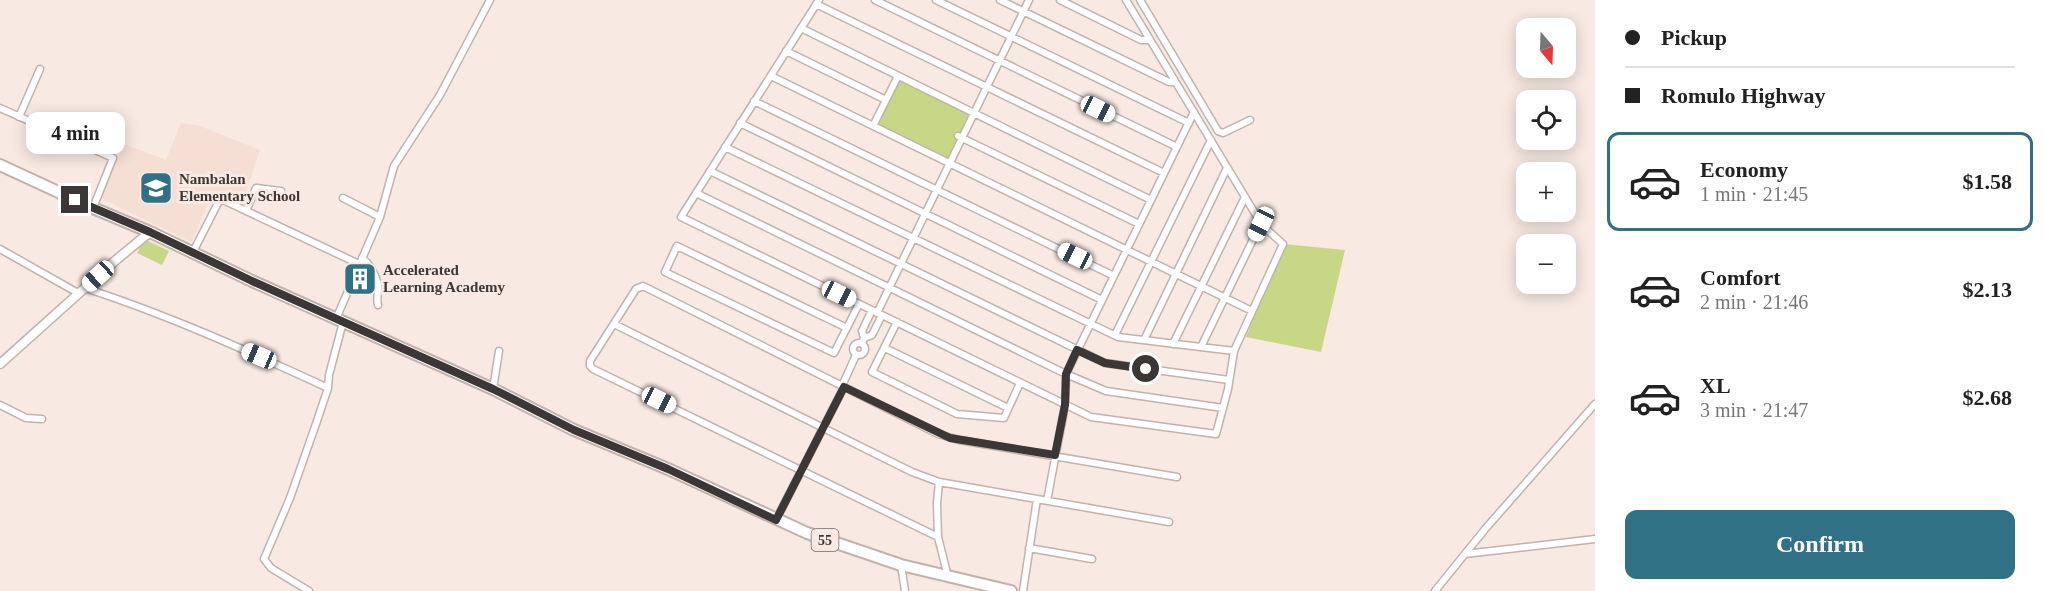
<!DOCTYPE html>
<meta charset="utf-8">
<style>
:root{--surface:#fff;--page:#f2f2f2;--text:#222;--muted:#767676;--line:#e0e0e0;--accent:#317185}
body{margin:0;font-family:"Times New Roman",serif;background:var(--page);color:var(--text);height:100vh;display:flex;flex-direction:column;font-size:22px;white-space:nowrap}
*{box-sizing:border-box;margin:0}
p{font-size:20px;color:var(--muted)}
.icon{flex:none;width:33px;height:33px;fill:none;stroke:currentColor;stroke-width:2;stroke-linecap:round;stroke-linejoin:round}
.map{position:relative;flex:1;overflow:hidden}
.sheet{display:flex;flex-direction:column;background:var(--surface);width:450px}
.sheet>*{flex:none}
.hud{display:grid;align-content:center;height:132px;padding:0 30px;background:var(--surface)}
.needle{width:39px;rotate:161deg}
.controls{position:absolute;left:1516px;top:18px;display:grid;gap:12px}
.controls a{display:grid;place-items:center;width:60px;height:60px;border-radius:12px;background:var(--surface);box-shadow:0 3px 15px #0003;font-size:30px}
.end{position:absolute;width:27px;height:27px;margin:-14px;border:8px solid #3c3734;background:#fff;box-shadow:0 0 0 3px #fff}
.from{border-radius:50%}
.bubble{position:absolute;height:42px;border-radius:12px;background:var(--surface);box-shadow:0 3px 15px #0003;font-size:20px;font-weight:800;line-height:42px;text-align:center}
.car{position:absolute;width:18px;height:36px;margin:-18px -9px;border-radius:8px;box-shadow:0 0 4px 2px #0007;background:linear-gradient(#fff 24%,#345 0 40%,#fff 0 76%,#345 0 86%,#fff 0)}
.hud b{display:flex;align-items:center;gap:21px;height:57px;font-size:22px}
.hud b+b{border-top:2px solid var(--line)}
.hud i{width:15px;height:15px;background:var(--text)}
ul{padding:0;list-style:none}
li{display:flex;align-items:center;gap:18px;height:99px;margin:0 12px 9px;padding:0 18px;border:3px solid transparent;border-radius:12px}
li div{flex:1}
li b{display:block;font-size:22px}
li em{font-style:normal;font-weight:800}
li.current{border-color:var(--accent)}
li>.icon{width:54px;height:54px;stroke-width:1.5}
.button{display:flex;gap:12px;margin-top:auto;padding:12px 30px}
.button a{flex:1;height:69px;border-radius:12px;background:var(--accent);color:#fff;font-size:24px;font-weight:800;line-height:69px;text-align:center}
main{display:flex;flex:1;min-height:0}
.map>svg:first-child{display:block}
.built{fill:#f5ded3}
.green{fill:#c8d786}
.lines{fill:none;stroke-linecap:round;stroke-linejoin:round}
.street-casing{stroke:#c1b3ac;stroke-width:9}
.secondary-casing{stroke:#c1b3ac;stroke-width:11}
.highway-casing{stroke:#c1b3ac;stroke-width:14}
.street{stroke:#fff;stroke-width:6}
.secondary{stroke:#fff;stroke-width:8}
.highway{stroke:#fff;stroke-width:10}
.route{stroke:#3c3734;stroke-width:8}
.labels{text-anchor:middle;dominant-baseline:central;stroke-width:6;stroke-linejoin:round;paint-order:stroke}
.shield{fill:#f8e9e2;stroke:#746c68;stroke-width:1.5}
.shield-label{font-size:14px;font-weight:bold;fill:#3c3734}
.poi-label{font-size:15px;font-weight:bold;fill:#3c3734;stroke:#f8e9e2;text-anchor:start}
</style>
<main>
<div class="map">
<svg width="1595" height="591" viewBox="0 0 1595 591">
<rect width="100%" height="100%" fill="#f8e9e2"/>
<path class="built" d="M181,123L200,126L260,150L241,206L212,195L191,242L99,197L124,144L166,160Z"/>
<path class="green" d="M899,79L971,114L949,159L876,124Z
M144,239L169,251L162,265L137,253Z
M1283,244L1345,250L1321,352L1246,337Z"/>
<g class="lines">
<g class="street-casing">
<path id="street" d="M819,0L681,217L1091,417L1216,434L1228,389L1234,351L1283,244L1262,225L1126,0
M875,0L1177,147
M936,0L1189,123
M1000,0L1169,82H1175
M1060,0L1141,40H1150
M1140,0L1218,131L1223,133L1250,120
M816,4L1164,173
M801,28L1151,200
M786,51L886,100
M771,76L1252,311
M754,101L1114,276
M0,108L113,158L93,208
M19,117L40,69
M740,123L1102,300
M873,126L898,76
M958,136L1139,224
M725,147L1118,337L1234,351
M710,171L1105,363L1229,380
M696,193L1066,374L1106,391L1223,408
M343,198L380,217
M246,211L256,188L281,191
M0,249L78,293
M193,252L219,201L223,200L359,264
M362,258C370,264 375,274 378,284C379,291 376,298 378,305
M85,288C168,315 248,351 328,388
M877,313L1029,0
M336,319L380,217L394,166L440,95L490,0
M897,322L872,372L957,414L1004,418L1020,383
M614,324L912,472L939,482L1169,522
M847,328L677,246L665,272L834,353L859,304
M1115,335L1211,140
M864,338L872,335L882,315
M1144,340L1227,168
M853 349a6 6 0 1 1 12 0a6 6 0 1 1-12 0Z
M862,343L864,338L862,331L872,310
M1173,344L1245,197
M1201,347L1261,223
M885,348L1008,408
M842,386L856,355
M493,389L499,351
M0,405L26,418L42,419
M939,482L937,503L938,537L593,369L590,366V361L636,289L643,286L938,434L959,440L1177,477
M1047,501L1065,405L1066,374L1194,112
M776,520L844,387
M938,537L948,577
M1029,548L1092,559
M1465,554L1595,539
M901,565L905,591
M309,591L271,568L264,559L290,498L317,421L328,388L329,375L343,322
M1023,591L1037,499
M1435,591L1486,528L1595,404"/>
</g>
<g class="secondary-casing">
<path id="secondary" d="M0,364L116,260L150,232"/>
</g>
<g class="highway-casing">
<path id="highway" d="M0,165L93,208L150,232L252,281L493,389L574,430L668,469L807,533L901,565L1011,591"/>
</g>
<use href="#street" class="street"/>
<use href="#secondary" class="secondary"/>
<use href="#highway" class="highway"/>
</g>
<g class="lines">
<path class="route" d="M75,200L150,232L252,281L493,389L574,430L668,469L776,520L844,387L950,438L1055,455L1065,405L1066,374L1077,350L1105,363L1146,369"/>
</g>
<defs>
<g id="school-square" transform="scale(1.725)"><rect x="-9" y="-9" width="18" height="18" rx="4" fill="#317185" stroke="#f8e9e2"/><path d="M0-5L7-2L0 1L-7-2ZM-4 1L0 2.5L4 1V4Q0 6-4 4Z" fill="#fff"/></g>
<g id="building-square" transform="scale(1.725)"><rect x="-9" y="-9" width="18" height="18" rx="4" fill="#317185" stroke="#f8e9e2"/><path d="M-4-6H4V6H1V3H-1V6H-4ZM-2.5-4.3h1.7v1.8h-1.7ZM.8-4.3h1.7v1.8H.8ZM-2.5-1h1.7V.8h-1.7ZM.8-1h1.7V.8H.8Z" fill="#fff"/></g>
</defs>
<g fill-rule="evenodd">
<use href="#school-square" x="156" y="188"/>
<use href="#building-square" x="360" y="279"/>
</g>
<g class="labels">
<rect class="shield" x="811.5" y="529" width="27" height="22" rx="4.5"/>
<g class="shield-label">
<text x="825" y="540">55</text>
</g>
<g class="poi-label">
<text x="179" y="179">Nambalan<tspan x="179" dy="17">Elementary School</tspan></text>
<text x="383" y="270">Accelerated<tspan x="383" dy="17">Learning Academy</tspan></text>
</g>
</g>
</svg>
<div class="controls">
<a><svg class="needle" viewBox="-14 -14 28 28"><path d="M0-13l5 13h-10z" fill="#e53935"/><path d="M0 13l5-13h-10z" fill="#767676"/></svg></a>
<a><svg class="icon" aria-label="locate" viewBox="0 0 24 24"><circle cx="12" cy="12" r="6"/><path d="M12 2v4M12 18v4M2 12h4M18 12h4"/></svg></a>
<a>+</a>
<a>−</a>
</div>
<i class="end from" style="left:1146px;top:369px"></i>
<i class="end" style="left:75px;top:200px"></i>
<div class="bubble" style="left:26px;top:112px;width:99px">4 min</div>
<i class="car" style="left:1098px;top:109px;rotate:116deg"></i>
<i class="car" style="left:1261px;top:224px;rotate:206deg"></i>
<i class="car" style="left:1075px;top:256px;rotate:296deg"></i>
<i class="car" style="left:98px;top:276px;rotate:228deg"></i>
<i class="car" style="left:839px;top:294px;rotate:116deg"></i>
<i class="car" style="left:259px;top:356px;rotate:293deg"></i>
<i class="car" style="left:659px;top:400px;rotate:116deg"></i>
</div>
<section class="sheet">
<div class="hud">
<b><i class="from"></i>Pickup</b>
<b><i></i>Romulo Highway</b>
</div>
<ul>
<li class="current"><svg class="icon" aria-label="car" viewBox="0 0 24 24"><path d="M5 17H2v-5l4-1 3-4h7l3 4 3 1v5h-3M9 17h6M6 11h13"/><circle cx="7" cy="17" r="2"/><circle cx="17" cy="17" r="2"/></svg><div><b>Economy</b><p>1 min · 21:45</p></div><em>$1.58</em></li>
<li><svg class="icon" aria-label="car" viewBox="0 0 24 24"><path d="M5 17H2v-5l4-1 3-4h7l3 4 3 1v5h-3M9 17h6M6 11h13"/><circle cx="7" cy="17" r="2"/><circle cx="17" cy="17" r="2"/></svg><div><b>Comfort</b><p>2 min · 21:46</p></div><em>$2.13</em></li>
<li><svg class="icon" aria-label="car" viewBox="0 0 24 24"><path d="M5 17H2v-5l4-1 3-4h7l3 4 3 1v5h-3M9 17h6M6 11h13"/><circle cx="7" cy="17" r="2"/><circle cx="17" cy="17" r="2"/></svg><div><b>XL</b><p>3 min · 21:47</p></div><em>$2.68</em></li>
</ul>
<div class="button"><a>Confirm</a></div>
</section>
</main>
